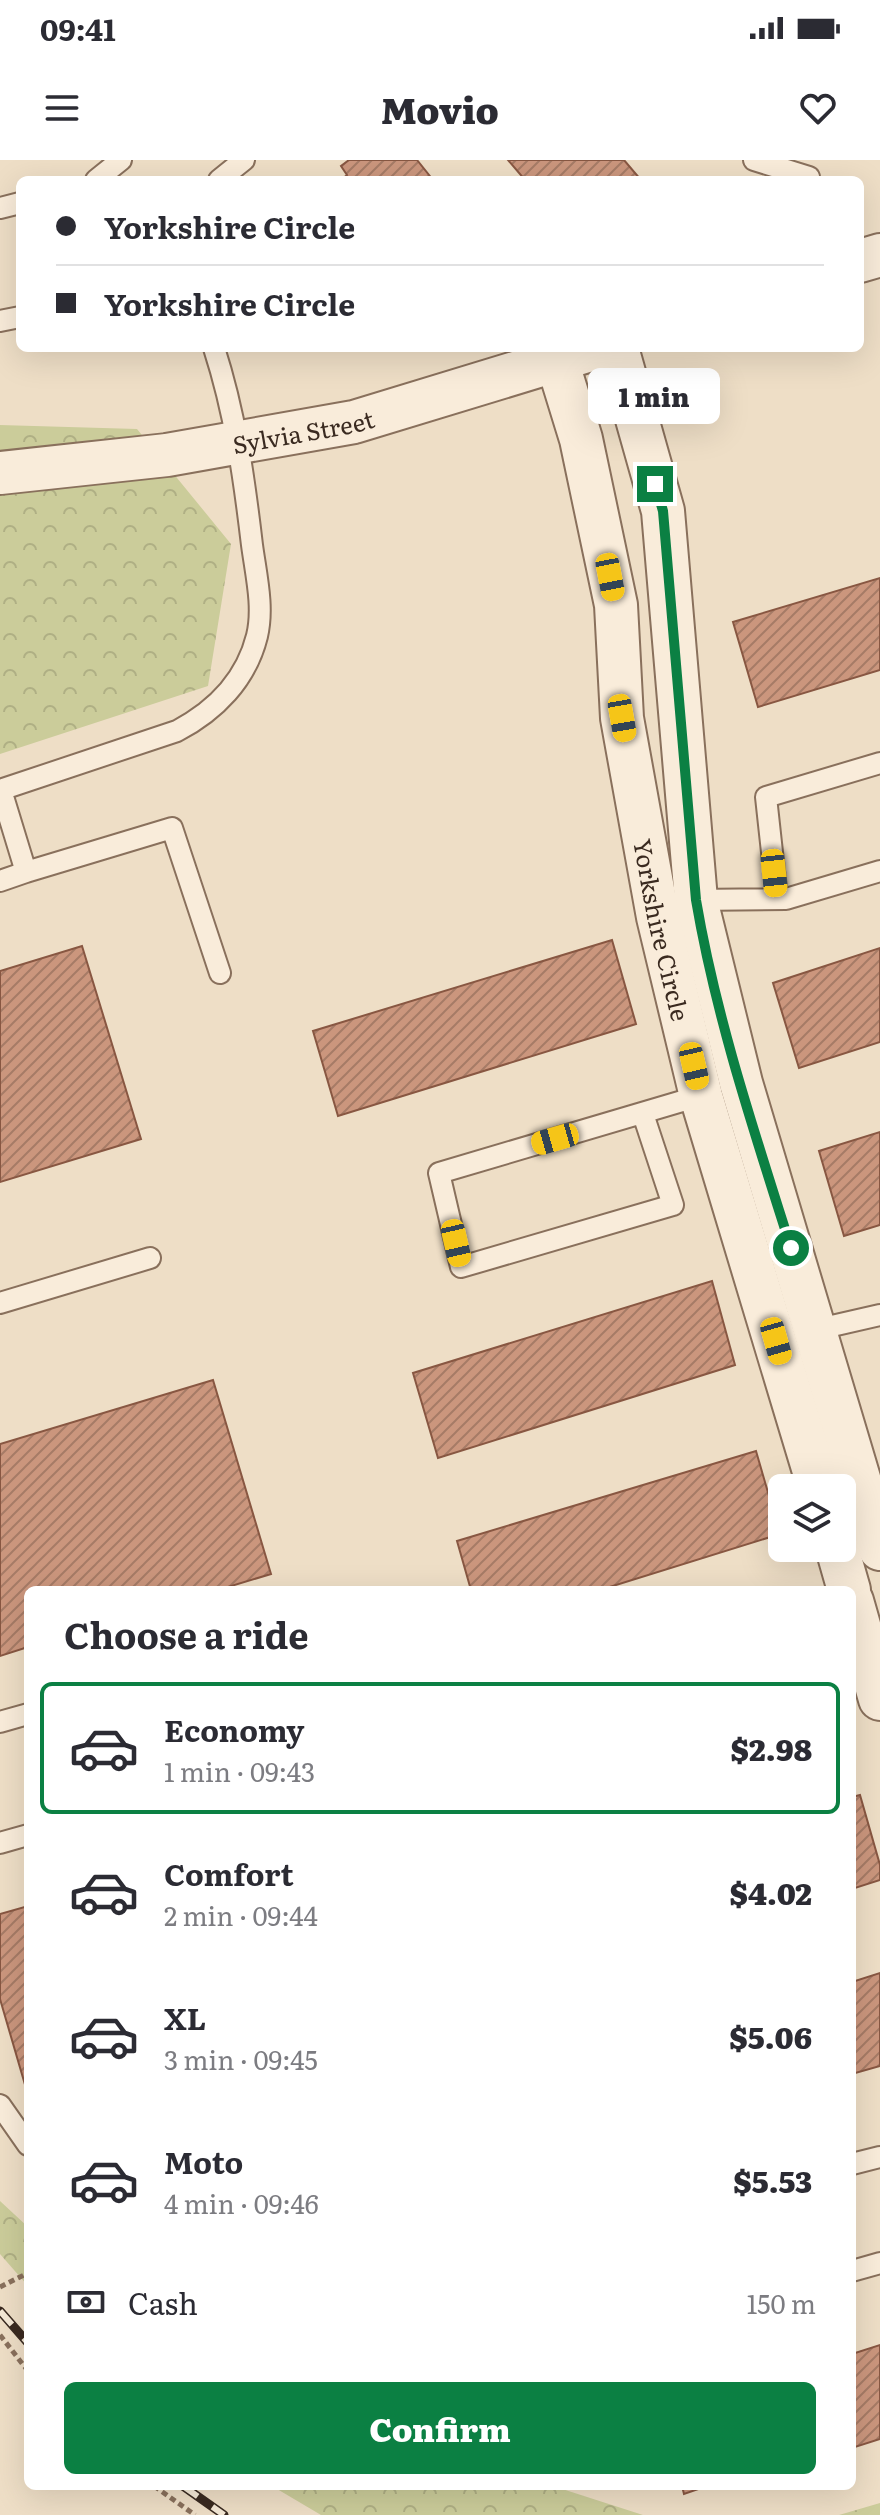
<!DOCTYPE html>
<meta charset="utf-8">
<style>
:root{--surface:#fff;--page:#f7f7f7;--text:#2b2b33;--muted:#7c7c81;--line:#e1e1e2;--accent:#0b8043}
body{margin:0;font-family:Literata,serif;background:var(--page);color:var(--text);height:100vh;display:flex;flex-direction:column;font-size:30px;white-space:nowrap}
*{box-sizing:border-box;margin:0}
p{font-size:26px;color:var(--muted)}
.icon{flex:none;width:44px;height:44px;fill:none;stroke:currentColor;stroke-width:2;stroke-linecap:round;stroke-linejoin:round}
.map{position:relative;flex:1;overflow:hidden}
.sheet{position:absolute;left:24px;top:1426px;width:832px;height:904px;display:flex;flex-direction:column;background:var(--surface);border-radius:12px;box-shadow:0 8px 32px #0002}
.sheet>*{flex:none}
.hud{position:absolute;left:16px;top:16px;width:848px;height:176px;border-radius:12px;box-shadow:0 8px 32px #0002;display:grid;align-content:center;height:176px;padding:0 40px;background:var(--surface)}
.controls{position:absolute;left:768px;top:1314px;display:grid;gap:16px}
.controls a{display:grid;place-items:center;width:88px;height:88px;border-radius:12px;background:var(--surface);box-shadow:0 8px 32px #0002;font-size:40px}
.end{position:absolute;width:36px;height:36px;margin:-18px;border:10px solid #0b8043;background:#fff;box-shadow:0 0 0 4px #fff}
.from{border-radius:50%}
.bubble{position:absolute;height:56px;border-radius:12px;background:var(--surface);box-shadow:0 8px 32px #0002;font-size:26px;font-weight:800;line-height:56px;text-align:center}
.car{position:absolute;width:24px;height:48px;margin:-24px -12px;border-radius:10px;box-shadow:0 0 6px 2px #0007;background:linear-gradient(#f5c518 24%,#345 0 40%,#f5c518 0 76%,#345 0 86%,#f5c518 0)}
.hud b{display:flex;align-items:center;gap:28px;height:76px;font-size:30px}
.hud b+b{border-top:2px solid var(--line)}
.hud i{width:20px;height:20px;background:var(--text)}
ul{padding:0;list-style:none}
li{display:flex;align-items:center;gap:24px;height:132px;margin:0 16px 12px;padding:0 24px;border:4px solid transparent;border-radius:12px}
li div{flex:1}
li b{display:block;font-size:30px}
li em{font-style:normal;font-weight:800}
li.on{border-color:var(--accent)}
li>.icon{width:72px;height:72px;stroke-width:1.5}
h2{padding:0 40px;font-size:36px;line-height:96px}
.pay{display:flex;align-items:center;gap:20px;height:88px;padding:0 40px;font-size:30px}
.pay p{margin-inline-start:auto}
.button{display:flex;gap:16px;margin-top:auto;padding:16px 40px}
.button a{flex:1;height:92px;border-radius:12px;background:var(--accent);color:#fff;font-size:32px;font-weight:800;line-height:92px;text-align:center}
.status{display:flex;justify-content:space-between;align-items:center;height:56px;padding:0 40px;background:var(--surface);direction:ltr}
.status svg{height:22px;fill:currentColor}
header{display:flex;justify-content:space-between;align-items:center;height:104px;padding:0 40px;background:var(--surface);font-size:36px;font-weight:800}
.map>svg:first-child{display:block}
.forest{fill:url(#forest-crowns)}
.building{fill:url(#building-hatch);stroke:#885742;stroke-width:2}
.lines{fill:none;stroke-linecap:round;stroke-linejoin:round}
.lane-casing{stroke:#89705c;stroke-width:24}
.street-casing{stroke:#89705c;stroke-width:46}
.path{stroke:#89705c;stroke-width:5;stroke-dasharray:6 4;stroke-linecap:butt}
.lane{stroke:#f9ecda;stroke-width:20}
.street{stroke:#f9ecda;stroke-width:42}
.rail-casing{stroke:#3a2a20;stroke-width:9}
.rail{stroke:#f5e9d6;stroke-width:6;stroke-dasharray:18;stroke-linecap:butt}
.route{stroke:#0b8043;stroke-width:10}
.labels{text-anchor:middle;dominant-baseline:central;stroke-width:7;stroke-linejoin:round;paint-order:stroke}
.street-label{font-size:24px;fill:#3a2a20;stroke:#f5e9d6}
</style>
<div class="status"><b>09:41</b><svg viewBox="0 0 49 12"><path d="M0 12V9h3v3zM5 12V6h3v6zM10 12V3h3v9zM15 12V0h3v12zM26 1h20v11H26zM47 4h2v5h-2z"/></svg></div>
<header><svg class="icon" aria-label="menu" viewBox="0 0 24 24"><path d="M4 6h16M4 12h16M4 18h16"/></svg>Movio<svg class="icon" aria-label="heart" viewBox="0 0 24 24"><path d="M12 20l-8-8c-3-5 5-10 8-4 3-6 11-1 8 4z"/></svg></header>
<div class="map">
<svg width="880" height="2355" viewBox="0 0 880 2355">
<defs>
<pattern id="forest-crowns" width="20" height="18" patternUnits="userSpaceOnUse" patternTransform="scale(2)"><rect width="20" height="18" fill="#cbcc9a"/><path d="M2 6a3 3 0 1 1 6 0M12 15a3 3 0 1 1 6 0" fill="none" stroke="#afaf84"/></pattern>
<pattern id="building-hatch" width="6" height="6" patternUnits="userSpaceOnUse" patternTransform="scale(2)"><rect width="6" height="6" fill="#cb967d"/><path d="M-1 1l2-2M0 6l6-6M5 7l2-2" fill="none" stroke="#a67b66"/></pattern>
</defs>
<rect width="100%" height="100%" fill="#eedec6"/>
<path class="forest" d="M0,265L137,269L231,384L208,526L0,594Z
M0,2041L28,2067V2126L0,2094Z
M272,2326H553L643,2355H321Z
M880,2343V2355H839Z"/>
<path class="building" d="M349,0H417L433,20H341L347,15L341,6Z
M508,0H624L641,20H525Z
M880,418V510L758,547L733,462Z
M612,780L636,864L338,956L313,871Z
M82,786L141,979L0,1022V811Z
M880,788V882L799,908L773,823Z
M880,972V1065L844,1076L819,991Z
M712,1121L735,1205L438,1298L413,1213Z
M213,1220L271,1414L218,1430H28V1487L0,1496V1284Z
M756,1291L780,1374L600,1430H471L457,1381Z
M860,1635L880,1705V1720L852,1729V1637Z
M28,1746V1935L0,1839V1754Z
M880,1813V1906L852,1914V1822Z
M880,2185V2279L852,2288V2194Z
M682,2326H707L684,2334Z"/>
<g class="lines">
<g class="lane-casing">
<path id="lane" d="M754,0L809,17
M96,20L121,0
M219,20L244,0
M0,48L20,43
M0,161L20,157
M0,630L177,571C215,551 246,520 257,476C264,447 256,415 252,385C244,317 235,253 214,188
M26,712L172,668L220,813
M0,721L26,712L1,630
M777,738L766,637L880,603
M692,740L786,739L880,711
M643,954L673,1045L461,1107L439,1013L706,934
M0,1143L150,1098
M810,1171L880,1155
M0,1562L28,1554
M0,1683L28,1675
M0,1945L28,1985
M852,2004L880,1997
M852,2111L880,2103"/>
</g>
<g class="street-casing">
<g id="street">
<path d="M860,101L880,95"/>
<path d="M617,188L663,351L696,740L741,923L880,1389"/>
<path id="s1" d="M557,201L581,279L616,445L622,558L658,757L701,936L819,1328"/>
<path id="s2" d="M0,313L167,295L354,262L597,188"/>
<path d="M837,1388L849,1430"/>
<path d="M852,1441L880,1539"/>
</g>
</g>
<path class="path" d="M0,2127L28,2113
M0,2175L28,2211
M154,2326L195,2355"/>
<use href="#lane" class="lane"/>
<use href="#street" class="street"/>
<g class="rail-casing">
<path id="rail" d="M0,2151L28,2183
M183,2326L224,2355"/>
</g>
<use href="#rail" class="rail"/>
</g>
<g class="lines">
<path class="route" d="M655,324L663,351L696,740C716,858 755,974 791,1088"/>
</g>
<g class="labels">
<g class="street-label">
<text stroke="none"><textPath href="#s2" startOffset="306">Sylvia Street</textPath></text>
<text stroke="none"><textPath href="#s1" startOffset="580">Yorkshire Circle</textPath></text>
</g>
</g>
</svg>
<div class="controls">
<a><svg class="icon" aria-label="layers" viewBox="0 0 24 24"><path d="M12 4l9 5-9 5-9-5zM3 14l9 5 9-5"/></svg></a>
</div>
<i class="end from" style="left:791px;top:1088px"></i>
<i class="end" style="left:655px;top:324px"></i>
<div class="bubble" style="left:588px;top:208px;width:132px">1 min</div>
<i class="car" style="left:610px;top:417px;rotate:169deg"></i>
<i class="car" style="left:622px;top:558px;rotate:170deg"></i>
<i class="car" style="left:774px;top:713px;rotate:174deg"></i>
<i class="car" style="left:694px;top:906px;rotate:167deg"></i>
<i class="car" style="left:555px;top:979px;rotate:254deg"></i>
<i class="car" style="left:456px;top:1083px;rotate:167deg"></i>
<i class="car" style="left:776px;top:1181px;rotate:164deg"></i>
<div class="hud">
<b><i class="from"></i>Yorkshire Circle</b>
<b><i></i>Yorkshire Circle</b>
</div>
<section class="sheet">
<h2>Choose a ride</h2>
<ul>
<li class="on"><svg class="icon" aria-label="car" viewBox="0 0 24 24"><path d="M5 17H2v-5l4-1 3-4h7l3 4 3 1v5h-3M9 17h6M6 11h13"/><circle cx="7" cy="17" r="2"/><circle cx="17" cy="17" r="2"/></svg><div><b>Economy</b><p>1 min · 09:43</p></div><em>$2.98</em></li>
<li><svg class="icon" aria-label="car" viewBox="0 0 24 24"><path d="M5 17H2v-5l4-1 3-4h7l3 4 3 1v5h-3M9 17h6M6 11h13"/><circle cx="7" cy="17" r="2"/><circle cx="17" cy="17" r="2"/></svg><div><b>Comfort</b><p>2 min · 09:44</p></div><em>$4.02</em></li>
<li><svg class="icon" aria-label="car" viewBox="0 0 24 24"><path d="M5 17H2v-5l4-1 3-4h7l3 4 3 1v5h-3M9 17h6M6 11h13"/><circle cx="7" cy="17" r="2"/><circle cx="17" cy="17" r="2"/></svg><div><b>XL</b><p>3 min · 09:45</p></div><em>$5.06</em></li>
<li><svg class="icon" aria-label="car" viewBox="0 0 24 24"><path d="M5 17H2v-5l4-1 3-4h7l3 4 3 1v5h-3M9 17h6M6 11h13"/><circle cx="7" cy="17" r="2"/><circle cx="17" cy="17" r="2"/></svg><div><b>Moto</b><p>4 min · 09:46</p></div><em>$5.53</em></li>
</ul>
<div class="pay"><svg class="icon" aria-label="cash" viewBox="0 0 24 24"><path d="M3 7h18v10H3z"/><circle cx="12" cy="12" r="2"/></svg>Cash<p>150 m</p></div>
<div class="button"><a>Confirm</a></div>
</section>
</div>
